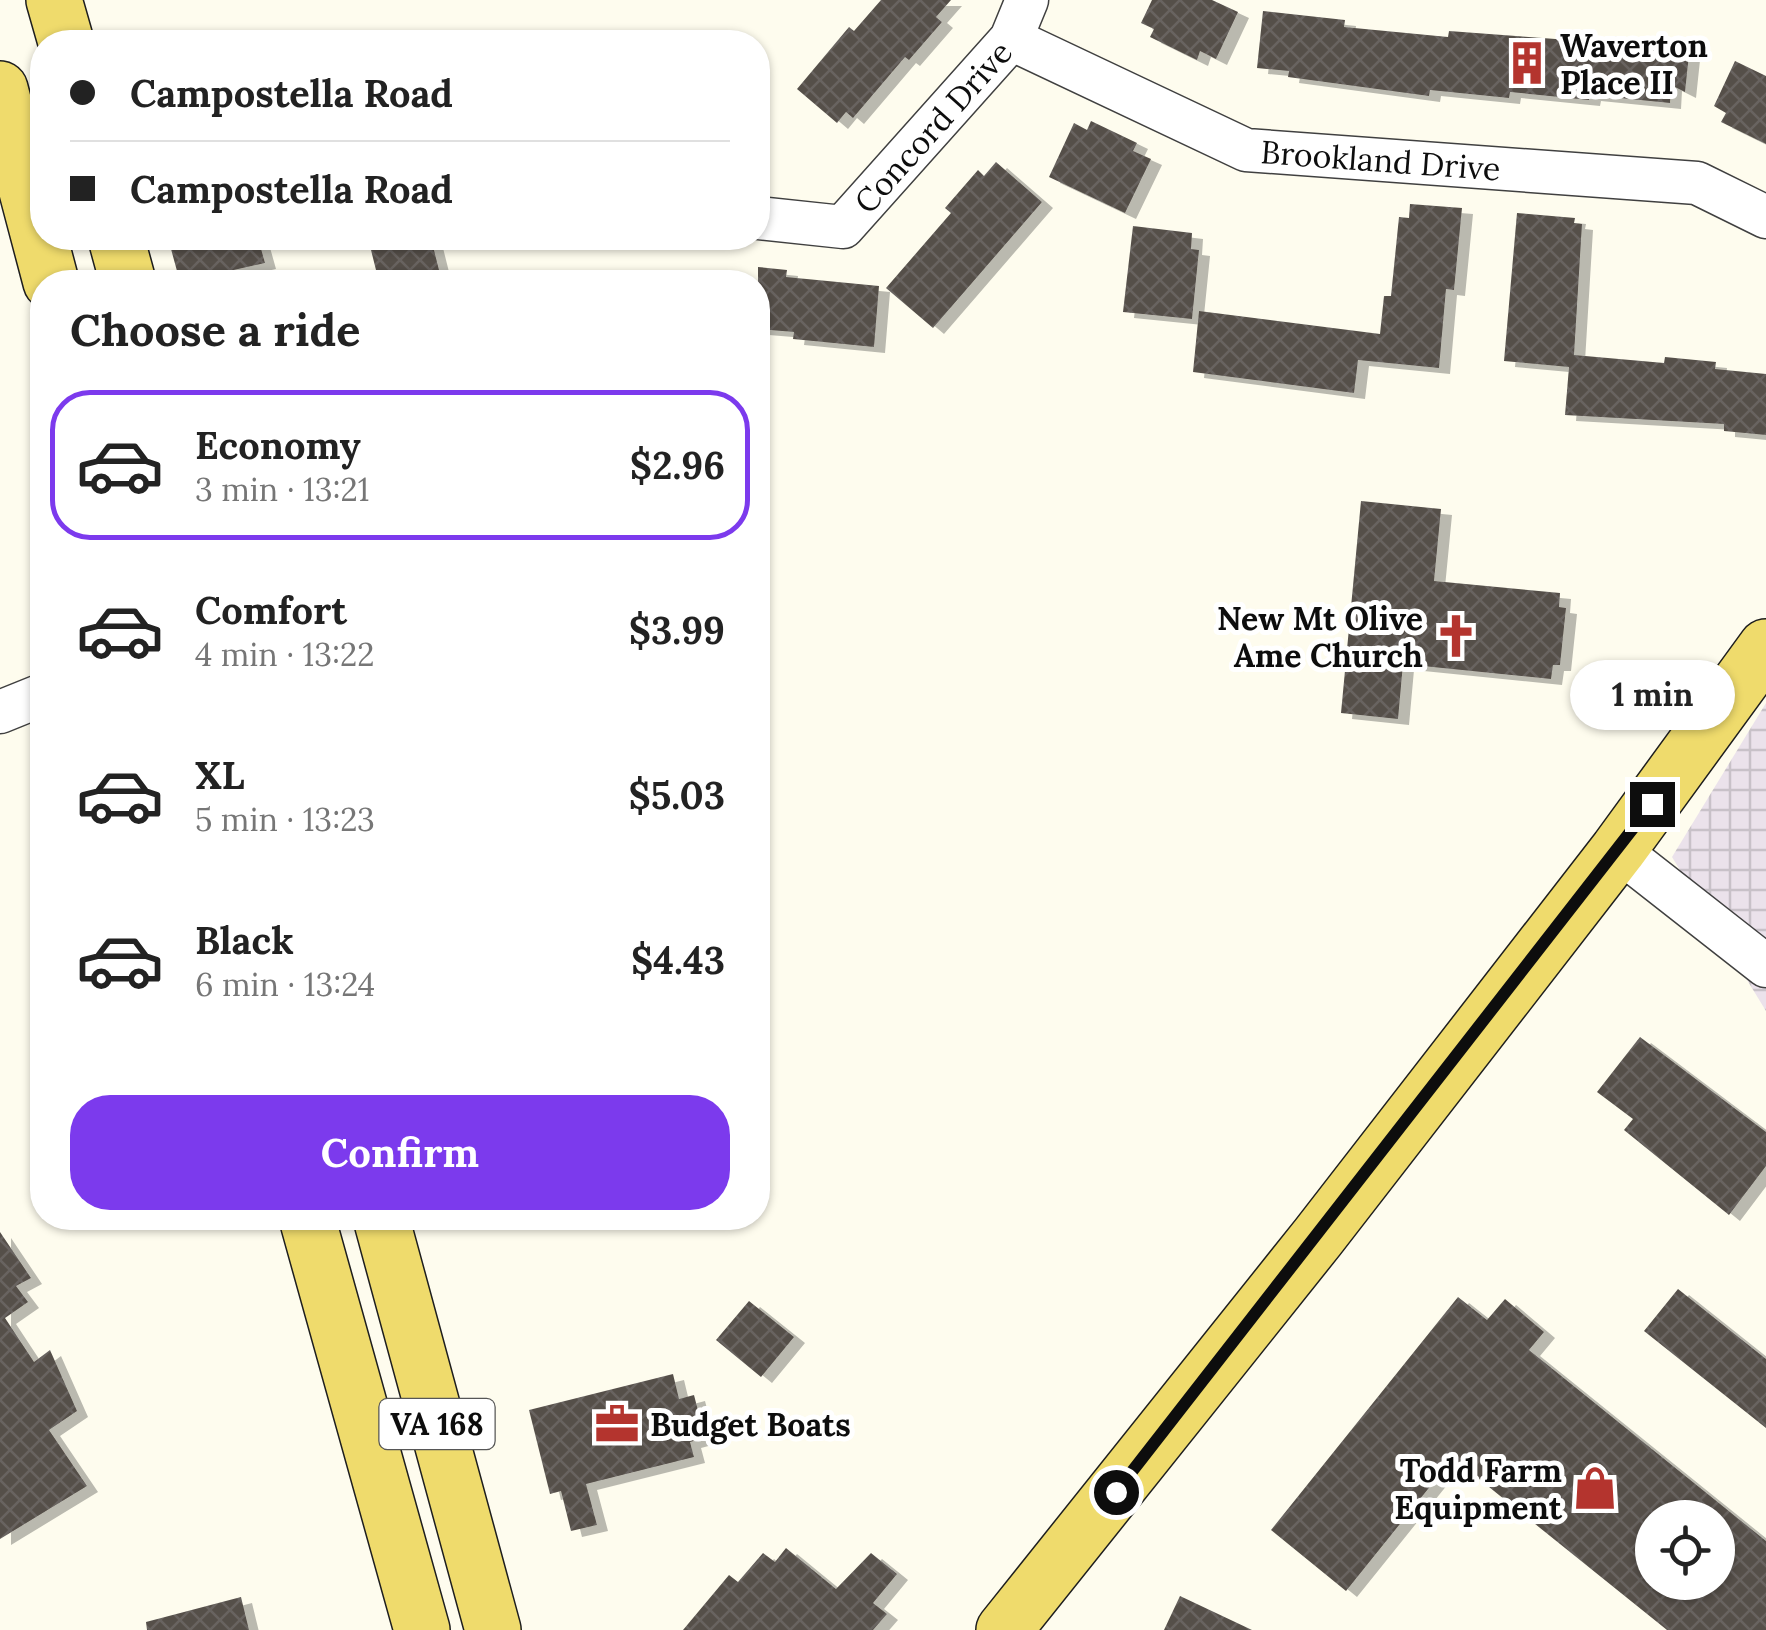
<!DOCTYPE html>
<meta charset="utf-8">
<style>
:root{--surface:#fff;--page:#f6f6f6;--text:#222;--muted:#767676;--line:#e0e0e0;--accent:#7c3aed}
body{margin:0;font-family:Lora,serif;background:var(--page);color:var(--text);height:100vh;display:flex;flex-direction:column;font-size:38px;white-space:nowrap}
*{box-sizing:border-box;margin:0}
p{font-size:32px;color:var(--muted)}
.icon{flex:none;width:55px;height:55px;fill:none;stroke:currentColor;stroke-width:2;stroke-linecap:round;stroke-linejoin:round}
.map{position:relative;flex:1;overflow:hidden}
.side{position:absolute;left:30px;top:270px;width:740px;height:960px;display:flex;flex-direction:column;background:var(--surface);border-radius:40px;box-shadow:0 2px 8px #0004}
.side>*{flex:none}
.guide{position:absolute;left:30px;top:30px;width:740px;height:220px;border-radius:40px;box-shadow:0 2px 8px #0004;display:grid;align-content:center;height:220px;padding:0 40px;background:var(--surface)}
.controls{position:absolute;left:1635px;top:1500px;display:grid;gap:20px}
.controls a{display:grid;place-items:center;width:100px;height:100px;border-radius:50%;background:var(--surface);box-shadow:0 2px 8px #0004;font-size:50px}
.end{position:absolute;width:45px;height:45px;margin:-22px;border:12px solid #0d0d0d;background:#fff;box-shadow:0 0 0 5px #fff}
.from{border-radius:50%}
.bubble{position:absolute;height:70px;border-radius:35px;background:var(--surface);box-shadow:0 2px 8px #0004;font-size:32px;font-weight:700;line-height:70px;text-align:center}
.guide b{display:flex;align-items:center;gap:35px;height:95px;font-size:38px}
.guide b+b{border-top:2px solid var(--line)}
.guide i{width:25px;height:25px;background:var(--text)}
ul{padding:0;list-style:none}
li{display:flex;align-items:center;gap:30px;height:150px;margin:0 20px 15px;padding:0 20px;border:5px solid transparent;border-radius:40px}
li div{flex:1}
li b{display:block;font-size:38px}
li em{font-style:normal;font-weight:700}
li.selected{border-color:var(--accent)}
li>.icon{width:90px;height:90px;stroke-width:1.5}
h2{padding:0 40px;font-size:45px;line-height:120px}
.cta{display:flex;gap:20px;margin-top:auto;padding:20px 40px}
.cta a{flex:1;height:115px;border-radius:40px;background:var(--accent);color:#fff;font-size:40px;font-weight:700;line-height:115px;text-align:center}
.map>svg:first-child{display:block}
.industrial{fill:url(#industrial-grid)}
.building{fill:url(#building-cross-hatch);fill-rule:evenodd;filter:url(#shadow)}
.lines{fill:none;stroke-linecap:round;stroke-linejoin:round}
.minor-casing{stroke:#404040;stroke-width:45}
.major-casing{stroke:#1e1e1e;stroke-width:58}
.minor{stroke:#fff;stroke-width:42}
.major{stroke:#efdb6c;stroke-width:55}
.route{stroke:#0d0d0d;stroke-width:12}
.labels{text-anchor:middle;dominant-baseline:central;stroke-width:10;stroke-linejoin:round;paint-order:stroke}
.shield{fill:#fff;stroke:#565656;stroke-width:2.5}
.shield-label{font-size:30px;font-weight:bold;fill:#0d0d0d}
.poi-label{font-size:32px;font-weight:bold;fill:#0d0d0d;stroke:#fff;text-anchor:start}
.street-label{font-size:32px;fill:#0d0d0d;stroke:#fff}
</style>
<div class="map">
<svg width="1766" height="1630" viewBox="0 0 1766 1630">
<defs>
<pattern id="industrial-grid" width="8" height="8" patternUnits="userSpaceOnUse" patternTransform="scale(2.5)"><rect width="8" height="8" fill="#ebe2eb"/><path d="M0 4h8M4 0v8" fill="none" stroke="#c8c1c8"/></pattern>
<pattern id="building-cross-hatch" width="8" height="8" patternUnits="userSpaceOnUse" patternTransform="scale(2.5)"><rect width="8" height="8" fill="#554f4a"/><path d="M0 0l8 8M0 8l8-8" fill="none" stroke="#686460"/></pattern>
<filter id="shadow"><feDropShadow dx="11" dy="6" stdDeviation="0" flood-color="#0004"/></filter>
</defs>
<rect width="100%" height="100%" fill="#fefcee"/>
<path class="industrial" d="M1766,703V1011L1672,857Z"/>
<path class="building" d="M881,0H951L936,17L942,22L909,60L905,57L853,118L846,112L837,123L797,89L849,27L854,31Z
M1152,0H1212L1238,12L1216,59L1200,51L1197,60L1150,37L1154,29L1141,23Z
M1263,11L1345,20L1344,27L1448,37L1449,31L1609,43V36L1690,45L1685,92L1671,85L1670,103L1590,95L1589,100L1510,92L1509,98L1430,90L1429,96L1288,77L1289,71L1257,68Z
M1735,61L1766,76V144L1721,122L1726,113L1714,106Z
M1091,121L1137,143L1133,151L1151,159L1125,213L1049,177L1074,123L1087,130Z
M996,162L1042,202L933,328L886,288L951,213L945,208L978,170L984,176Z
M1410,204L1462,208L1454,290L1446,289L1439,368L1358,360L1354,393L1193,372L1199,311L1380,334L1384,296H1391L1399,217L1409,218Z
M1517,213L1575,218L1574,223L1582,224L1574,355L1664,363L1665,357L1716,362L1715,369L1766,374V435L1724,431V424L1565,415L1569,367L1504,361Z
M1133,226L1192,233L1191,249L1199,250L1192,319L1123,312Z
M168,238H258L265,263L180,282Z
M368,238H431L442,282H379Z
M758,267L787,270L786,277L879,286L874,347L793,339L794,332L758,329Z
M1361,501L1441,509L1434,581L1560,593L1559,607L1566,608L1560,665H1553L1551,679L1403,664L1398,719L1341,713Z
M1640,1037L1766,1132V1166L1729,1215L1624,1130L1633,1119L1597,1092Z
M0,1232L31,1278L16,1286L28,1302L5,1318L34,1362L50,1350L77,1411L49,1430L87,1486L0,1539Z
M1678,1289L1766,1359V1428L1644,1331Z
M1458,1297L1487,1320L1505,1299L1544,1332L1529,1350L1766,1541V1630H1667L1453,1458L1346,1591L1271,1530ZM1652,1518H1718V1582H1652Z
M749,1301L794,1337L761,1377L716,1340Z
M673,1374L679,1399L694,1395L705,1438L690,1442L694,1457L586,1484L597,1525L571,1531L561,1491L550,1494L529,1410Z
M786,1548L836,1589L871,1553L897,1574L873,1603L887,1614L873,1630H683L729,1575L738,1582L763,1553L775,1562Z
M1180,1596L1252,1630H1164Z
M241,1597L249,1630H147L146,1622Z"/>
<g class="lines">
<g class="minor-casing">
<g id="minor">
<path id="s1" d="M1011,39L1246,150L1697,183L1766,217"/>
<path id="s2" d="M758,218L843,227L1011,39L1027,0"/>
<path d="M0,712L42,695"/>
<path d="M1618,850L1766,966"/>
</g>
</g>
<g class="major-casing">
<path id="major" d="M54,0L66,42
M0,89L51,282
M116,238L128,282
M307,1218L422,1630
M381,1218L493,1630
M1004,1630L1318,1237L1618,850L1766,647"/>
</g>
<use href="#minor" class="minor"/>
<use href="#major" class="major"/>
</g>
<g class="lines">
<path class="route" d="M1116,1492L1652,804"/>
</g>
<defs>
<g id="building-bare" transform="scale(3.45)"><path d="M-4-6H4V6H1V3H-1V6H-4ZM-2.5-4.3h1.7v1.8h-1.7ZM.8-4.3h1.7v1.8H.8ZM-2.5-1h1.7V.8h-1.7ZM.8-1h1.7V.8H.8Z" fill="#b4342e" stroke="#fff" stroke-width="2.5" paint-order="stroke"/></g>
<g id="church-bare" transform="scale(3.45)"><path d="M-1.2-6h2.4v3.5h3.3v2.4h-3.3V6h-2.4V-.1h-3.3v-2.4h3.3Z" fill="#b4342e" stroke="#fff" stroke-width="2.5" paint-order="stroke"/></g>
<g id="office-bare" transform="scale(3.45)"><path d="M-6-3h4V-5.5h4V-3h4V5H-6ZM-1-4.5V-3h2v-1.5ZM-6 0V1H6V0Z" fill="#b4342e" stroke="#fff" stroke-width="2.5" paint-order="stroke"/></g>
<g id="shop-bare" transform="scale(3.45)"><path d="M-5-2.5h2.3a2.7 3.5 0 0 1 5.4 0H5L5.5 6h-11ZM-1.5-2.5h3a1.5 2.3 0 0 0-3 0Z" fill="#b4342e" stroke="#fff" stroke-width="2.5" paint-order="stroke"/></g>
</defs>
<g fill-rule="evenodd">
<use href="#building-bare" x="1527" y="63"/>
<use href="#church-bare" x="1456" y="636"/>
<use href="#office-bare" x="617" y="1424"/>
<use href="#shop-bare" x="1595" y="1488"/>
</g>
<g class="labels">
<rect class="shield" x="379.5" y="1399" width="115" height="50" rx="8"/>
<g class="shield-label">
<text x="437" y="1424">VA 168</text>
</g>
<g class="poi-label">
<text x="1560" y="45">Waverton<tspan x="1560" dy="37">Place II</tspan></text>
<text x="1423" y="618" text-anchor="end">New Mt Olive<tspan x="1423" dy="37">Ame Church</tspan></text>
<text x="650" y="1424">Budget Boats</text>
<text x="1562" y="1470" text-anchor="end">Todd Farm<tspan x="1562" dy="37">Equipment</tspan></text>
</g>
<g class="street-label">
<text stroke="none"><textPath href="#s2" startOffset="220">Concord Drive</textPath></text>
<text stroke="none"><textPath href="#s1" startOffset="395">Brookland Drive</textPath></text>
</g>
</g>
</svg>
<div class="controls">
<a><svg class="icon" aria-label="locate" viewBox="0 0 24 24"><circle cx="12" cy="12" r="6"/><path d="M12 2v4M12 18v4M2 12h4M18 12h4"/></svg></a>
</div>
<i class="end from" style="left:1116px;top:1492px"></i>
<i class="end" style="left:1652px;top:804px"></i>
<div class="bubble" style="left:1570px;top:660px;width:165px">1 min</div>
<div class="guide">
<b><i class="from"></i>Campostella Road</b>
<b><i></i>Campostella Road</b>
</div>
<section class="side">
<h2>Choose a ride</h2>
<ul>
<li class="selected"><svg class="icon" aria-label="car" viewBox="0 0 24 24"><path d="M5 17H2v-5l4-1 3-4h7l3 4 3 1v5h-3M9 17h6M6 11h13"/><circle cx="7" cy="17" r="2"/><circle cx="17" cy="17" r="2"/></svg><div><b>Economy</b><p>3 min · 13:21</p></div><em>$2.96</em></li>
<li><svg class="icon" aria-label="car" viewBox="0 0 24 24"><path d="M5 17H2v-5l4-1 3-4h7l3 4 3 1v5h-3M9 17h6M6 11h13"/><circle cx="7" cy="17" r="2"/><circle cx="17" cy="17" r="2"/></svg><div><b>Comfort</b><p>4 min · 13:22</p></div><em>$3.99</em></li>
<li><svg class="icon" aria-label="car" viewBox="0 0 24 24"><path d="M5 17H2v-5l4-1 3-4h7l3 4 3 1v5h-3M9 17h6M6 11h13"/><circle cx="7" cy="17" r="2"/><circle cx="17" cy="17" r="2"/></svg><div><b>XL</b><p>5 min · 13:23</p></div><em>$5.03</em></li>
<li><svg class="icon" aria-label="car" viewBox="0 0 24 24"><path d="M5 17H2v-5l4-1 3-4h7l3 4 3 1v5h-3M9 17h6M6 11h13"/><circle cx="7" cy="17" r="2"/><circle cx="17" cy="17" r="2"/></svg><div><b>Black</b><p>6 min · 13:24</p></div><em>$4.43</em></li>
</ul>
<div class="cta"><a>Confirm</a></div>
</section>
</div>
